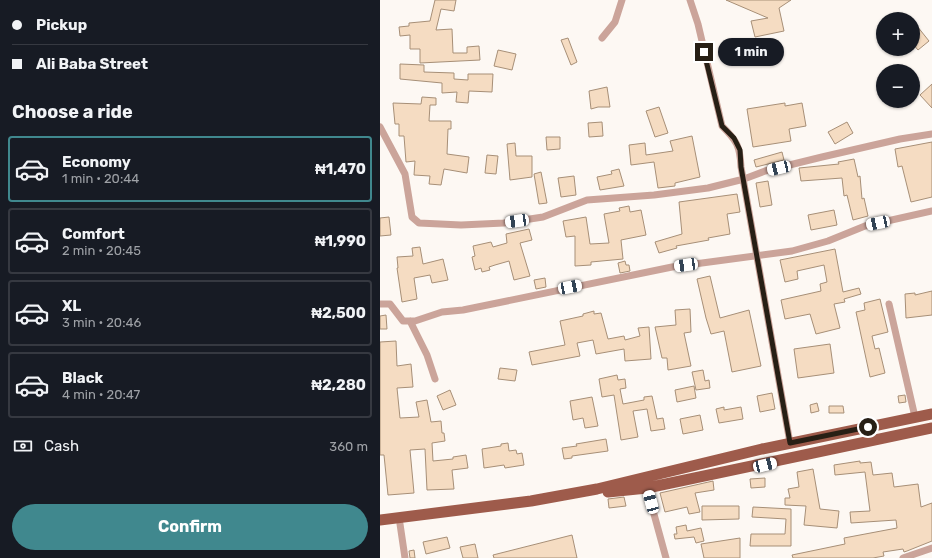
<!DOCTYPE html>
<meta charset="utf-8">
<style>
:root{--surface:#171b24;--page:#20242c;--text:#f1f3f6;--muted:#9ea1a6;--line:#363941;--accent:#40888e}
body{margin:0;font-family:Rubik,sans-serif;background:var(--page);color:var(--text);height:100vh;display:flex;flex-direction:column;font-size:15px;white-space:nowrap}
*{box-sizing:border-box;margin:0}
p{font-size:13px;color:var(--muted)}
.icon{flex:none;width:22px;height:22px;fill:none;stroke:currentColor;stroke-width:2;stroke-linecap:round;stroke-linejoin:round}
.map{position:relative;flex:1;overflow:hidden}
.drawer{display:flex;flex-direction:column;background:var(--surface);width:380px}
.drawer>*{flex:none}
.guide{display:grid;align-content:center;height:88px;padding:0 12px;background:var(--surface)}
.buttons{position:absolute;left:496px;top:12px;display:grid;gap:8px}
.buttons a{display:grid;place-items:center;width:44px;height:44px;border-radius:50%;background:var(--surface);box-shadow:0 1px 3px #0004;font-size:20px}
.end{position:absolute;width:18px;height:18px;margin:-9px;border:5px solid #271f15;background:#fff;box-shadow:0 0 0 2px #fff}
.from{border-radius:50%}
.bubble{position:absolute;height:28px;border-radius:14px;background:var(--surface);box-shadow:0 1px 3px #0004;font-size:13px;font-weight:700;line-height:28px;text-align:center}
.car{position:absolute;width:12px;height:24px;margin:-12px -6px;border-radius:5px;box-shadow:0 0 3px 1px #0007;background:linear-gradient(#fff 24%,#345 0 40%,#fff 0 76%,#345 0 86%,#fff 0)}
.guide b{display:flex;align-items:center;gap:14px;height:38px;font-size:15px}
.guide b+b{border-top:1px solid var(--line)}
.guide i{width:10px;height:10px;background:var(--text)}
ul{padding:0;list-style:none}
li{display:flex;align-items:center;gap:12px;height:66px;margin:0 8px 6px;padding:0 4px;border:2px solid var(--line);border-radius:4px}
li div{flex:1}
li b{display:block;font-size:15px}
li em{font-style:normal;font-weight:700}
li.selected{border-color:var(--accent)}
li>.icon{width:36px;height:36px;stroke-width:1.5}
h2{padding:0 12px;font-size:18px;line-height:48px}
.pay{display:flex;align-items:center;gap:10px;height:44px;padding:0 12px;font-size:15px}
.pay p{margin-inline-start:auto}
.action{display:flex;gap:8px;margin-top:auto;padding:8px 12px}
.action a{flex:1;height:46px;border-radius:24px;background:var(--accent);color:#fff;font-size:16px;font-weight:700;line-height:46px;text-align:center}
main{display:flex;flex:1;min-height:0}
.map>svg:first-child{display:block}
.building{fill:#f5dcc2;stroke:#a78f77}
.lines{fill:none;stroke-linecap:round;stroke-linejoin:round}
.street{stroke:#cba49a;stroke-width:7}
.primary{stroke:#9e5b4b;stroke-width:11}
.route{stroke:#271f15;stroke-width:5}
</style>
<main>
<section class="drawer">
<div class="guide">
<b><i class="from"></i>Pickup</b>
<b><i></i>Ali Baba Street</b>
</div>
<h2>Choose a ride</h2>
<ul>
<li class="selected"><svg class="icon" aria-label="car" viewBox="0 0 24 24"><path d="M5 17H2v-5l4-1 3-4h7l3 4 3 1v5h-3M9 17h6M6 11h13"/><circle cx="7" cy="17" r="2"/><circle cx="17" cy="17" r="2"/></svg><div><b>Economy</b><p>1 min · 20:44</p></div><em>₦1,470</em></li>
<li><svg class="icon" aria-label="car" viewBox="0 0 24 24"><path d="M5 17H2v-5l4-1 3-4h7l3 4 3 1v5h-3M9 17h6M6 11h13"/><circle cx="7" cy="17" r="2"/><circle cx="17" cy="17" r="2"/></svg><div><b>Comfort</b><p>2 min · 20:45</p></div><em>₦1,990</em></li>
<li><svg class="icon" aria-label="car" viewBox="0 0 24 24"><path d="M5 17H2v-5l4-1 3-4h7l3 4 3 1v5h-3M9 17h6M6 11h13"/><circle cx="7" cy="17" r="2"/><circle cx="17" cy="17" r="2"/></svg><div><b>XL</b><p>3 min · 20:46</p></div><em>₦2,500</em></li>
<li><svg class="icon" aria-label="car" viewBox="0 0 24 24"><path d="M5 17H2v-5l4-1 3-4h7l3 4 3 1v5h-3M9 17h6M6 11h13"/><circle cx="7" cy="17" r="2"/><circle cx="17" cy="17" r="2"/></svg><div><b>Black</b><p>4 min · 20:47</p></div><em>₦2,280</em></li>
</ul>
<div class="pay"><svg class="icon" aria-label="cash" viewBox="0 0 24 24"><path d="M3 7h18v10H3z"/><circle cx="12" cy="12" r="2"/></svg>Cash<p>360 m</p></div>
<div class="action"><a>Confirm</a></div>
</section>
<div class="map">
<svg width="552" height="558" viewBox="0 0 552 558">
<rect width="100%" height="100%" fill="#fdf8f3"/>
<path class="building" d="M55,0H76L74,11L61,9L56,30L72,29L73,53H87V47L99,46L100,60L40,63V49H30V35L20,36L19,27L29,26V23L50,21Z
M346,0H411L399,8L404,31L375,37L371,21L388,18Z
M533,21L549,41L538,50L533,44Z
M188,38L197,62L191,65L181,40Z
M118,50L136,54L132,70L114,66Z
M20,64L44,65V72L74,73V79L88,80V74H113L112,92L89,91L88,103L76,102L77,92L62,93V83L20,79Z
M552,84V108L540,95Z
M227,87L230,107H218L211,109L209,91Z
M42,97L56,98V105H50L49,121H71V129H68L67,154L89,157L87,173L64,169L61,185L49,184L50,176L34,175L35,161L26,162L24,136H19V124H15L13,103L41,104Z
M405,103V106L422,103L426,126L409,129L411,141L373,147L367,109Z
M279,107L288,133L275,137L266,111Z
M222,122L223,136L209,137L208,123Z
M467,122L473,133L455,144L448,132Z
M312,136L320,177L295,183V186L278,188L274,162L251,165L249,145L265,143L266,155L293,151L290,141Z
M166,137H180V149L167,150Z
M552,142V197L531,202L522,166L518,167L515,149Z
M135,143L136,156H152V177L130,180L127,144Z
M402,152L404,160L376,167L374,160Z
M107,155L118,156L116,174L105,173Z
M474,159L478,177L480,176L482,199L484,198L488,216L473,220L467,195L464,196L462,178L421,181L419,168L459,164L458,162Z
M239,169L244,186L220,190L217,177L232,174L231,171Z
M161,172L167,203L159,204L154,174Z
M194,176L196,195L181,197L178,178Z
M388,181L392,205L380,207L376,183Z
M357,194L360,212L347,214L350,234L328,238L329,240L296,246L297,248L279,253L275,242L302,234L299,202Z
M249,206L250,212L261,210L266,235L241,240L243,259L211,262V265L195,266V236L186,237L183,221L206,217L210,244L229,243L224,214L240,211L239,208Z
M454,210L457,225L431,230L428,215Z
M9,217L11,235L0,236V218Z
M149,229L152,240L140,243L150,276L134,280L129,261L115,265L109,267L110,270L102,272L101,268L95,270L92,257L95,256L93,246L111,242L113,247L127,243L126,234Z
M40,247L43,264L63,259L68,280L52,283L50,275L34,278L37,299L22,302L17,268H18L17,257L33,256L32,248Z
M455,249L463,292L479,288L481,294L464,299L465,302L454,304L460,328L436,334L430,314L405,319L401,300L441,291L440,284L447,282L444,265L417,271L418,279L405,282L400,260Z
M245,261L246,265H249L250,271L240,273L238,263Z
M330,276L340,318L369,310L381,366L352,372L344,331L331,334L326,318L317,279Z
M165,278L166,287L156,289L154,280Z
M552,291V315L526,318L525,294L535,293V295Z
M500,299L508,332L492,336L495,349L499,348L505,373L490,377L476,312L485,310L484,303Z
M310,309L311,332L304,333L311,366L288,370L287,358H282L275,327L296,325L295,310Z
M214,311V314L221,313L228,339L244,336L245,340L260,336L258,328L269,327L271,359L245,361L244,349L216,354L213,340L197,343L200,356L152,365L149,352L185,345L180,321L203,316V314Z
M6,315L7,329H0V316Z
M16,341L17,366L31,364L33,387L17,388L20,418L39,417L36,402L47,400L51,422L61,421L62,433H64L65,441L52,443L53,461L73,459V457L86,455L88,468L72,470L74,489L47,490L45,449L30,450L34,493L8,495L4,455H0V342Z
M450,344L454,373L418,378L414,349Z
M120,368L137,370L135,381L118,379Z
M323,370L325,381L329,380L330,388L316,390L312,372Z
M237,375L238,380L245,379L246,388L240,389L243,404L264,400V397L272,396L277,419L283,418L285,429L271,431L267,409L253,411L258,437L241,440L234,395L222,397L219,379Z
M314,386L316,398L297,402L295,390Z
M70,390L76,405L63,410L57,396Z
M392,393L395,409L380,412L377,396Z
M525,395L526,402L519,403L518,396Z
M212,397L218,426L205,428L203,418L193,420L190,401Z
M437,403L439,411L431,413L430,405Z
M449,406H463L464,413H449Z
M344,407V410L361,407L363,419L339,423L336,409Z
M320,415L323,430L303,434L300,419Z
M226,439L228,451L192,456V458L184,459L182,448L197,446L196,444Z
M128,443L129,451L136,450L137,454L142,453L144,465L125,468L124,465L104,468L102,449L121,446V444Z
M480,461V463L491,462L493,475L512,473L514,487L538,484L541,507L552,503V541L527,551L524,552L523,549L503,552L504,556L493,558H413L412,555L465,544L464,538L517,528L516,520L471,523L470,512L490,511L485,472L455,475L454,465Z
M433,469L440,509L459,511L457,528L424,525L426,506L405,505V498H410L408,489L419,487L417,472Z
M385,478V487L371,488L370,479Z
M333,481L334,490L315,493L320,512L309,514L307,507L285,512L280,493Z
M244,497L246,506L229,508L228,499Z
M322,506H359V519L322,520Z
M373,507L411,509V546H370L371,534H405L406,519L372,517Z
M306,525L307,531L321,528L324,541L316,543L314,537L295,539L294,534H297L296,527Z
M192,535L197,558H114L113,555Z
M67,537L70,548L46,554L43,542Z
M360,538V558H324L321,544Z
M95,544L98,558H83L80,547Z
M34,550L35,558H30L29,551Z"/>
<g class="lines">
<path class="street" d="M310,0L318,24L342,126C357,141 360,146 361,167L410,443
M222,38L235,22L242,0
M0,127L25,174L32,217L39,223L81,225L124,223L163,217L207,200L274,195L328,188L364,179L385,171L442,157L520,139L552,134
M0,304H10L23,321H35L62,312L83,310L292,267L412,251L448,241L485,226L552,211
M509,304L535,417
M30,321L47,355L55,379
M266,485L286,558
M20,524L25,558
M523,558L552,548"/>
<path class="primary" d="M228,492L267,488L552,428
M0,520L151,501L217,489L382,449L552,414"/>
</g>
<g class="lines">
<path class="route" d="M324,52L342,126L354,138L360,150L361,167L410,443L488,427"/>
</g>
</svg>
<div class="buttons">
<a>+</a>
<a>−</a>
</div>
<i class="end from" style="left:488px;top:427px"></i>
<i class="end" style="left:324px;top:52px"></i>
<div class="bubble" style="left:338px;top:38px;width:66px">1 min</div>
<i class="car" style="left:399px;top:168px;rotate:257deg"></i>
<i class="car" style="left:137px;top:221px;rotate:262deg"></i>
<i class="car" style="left:498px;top:223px;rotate:258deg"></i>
<i class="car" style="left:306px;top:265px;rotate:262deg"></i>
<i class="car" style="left:190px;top:287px;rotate:79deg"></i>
<i class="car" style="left:385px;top:465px;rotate:77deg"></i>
<i class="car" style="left:271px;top:502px;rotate:345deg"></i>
</div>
</main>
